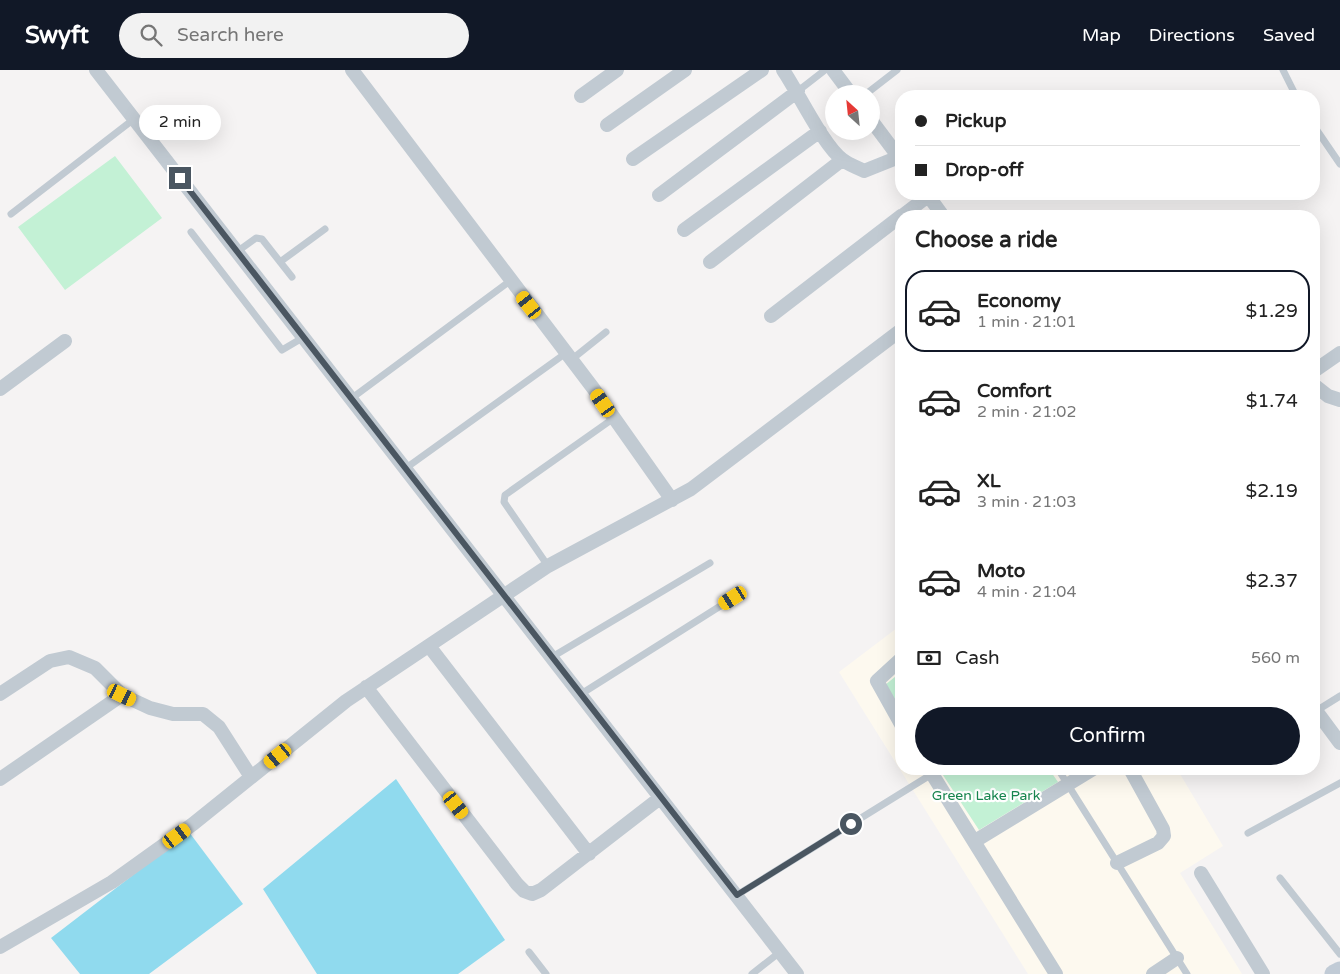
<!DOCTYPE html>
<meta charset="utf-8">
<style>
:root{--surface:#fff;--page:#f2f2f2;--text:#222;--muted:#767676;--line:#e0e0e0;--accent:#111827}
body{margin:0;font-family:"Varela Round",sans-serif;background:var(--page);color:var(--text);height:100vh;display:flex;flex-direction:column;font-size:19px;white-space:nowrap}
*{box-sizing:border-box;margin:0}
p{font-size:16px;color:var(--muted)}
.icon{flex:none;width:28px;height:28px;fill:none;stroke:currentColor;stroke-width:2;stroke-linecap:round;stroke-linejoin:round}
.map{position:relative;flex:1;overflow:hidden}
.drawer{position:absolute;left:895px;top:140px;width:425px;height:565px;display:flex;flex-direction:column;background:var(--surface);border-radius:20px;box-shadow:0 5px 20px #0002}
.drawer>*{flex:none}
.top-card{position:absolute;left:895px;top:20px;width:425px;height:110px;border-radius:20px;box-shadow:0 5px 20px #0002;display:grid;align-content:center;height:110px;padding:0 20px;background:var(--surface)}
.needle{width:32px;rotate:333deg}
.controls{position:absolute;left:825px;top:15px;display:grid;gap:10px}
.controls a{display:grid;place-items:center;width:55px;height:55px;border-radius:50%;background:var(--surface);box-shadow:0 5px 20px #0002;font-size:25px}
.end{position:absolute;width:22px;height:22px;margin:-11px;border:6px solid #4a5661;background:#fff;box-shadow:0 0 0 2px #fff}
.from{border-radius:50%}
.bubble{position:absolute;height:35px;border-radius:18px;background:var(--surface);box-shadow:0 5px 20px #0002;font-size:16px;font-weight:600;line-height:35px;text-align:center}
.car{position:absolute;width:15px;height:30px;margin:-15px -8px;border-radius:6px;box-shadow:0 0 4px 1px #0007;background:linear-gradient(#f5c518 24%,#345 0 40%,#f5c518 0 76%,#345 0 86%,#f5c518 0)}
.top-card b{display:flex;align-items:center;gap:18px;height:48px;font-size:19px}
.top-card b+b{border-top:1px solid var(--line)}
.top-card i{width:12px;height:12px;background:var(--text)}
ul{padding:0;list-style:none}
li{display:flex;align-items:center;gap:15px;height:82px;margin:0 10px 8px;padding:0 10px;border:2px solid transparent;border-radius:20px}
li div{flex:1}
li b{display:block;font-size:19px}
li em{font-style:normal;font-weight:600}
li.on{border-color:var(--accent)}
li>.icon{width:45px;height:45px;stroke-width:1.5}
h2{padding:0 20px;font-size:22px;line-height:60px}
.pay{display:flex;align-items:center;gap:12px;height:55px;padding:0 20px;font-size:19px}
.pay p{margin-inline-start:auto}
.primary-button{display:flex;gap:10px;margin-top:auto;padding:10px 20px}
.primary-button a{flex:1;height:58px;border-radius:30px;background:var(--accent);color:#fff;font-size:20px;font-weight:600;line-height:58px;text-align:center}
header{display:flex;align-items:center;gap:30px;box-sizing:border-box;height:70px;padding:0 25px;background:var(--accent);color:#fff}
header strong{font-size:24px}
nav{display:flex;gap:28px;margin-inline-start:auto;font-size:18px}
.search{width:350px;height:45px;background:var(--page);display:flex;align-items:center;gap:12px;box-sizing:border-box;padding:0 18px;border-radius:28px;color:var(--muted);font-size:19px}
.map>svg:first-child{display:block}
.commercial{fill:#fdf9ef}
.green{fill:#c3f1d5}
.water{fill:#90daee}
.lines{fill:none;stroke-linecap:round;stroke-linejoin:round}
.lane{stroke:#c1cad2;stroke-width:7}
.street{stroke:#c1cad2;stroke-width:14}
.secondary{stroke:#c1cbd6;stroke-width:19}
.route{stroke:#4a5661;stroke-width:6}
.labels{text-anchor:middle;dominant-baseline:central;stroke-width:4.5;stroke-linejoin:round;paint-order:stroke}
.park-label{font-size:14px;fill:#17864f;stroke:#fff}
</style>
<header>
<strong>Swyft</strong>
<div class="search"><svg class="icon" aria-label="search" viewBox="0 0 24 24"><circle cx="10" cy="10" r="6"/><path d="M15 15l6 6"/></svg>Search here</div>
<nav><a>Map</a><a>Directions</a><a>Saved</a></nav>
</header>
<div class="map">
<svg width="1340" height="904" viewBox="0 0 1340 904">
<rect width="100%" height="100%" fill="#f5f3f3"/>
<path class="commercial" d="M901,555V699H1177L1223,776L1180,803L1242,904H1028L839,602Z"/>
<path class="green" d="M115,86L162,148L65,220L18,157Z
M901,602V640L885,615Z
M939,699H1049L1058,712L979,760Z"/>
<path class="water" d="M396,709L505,870L458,904H317L263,819Z
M189,762L243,834L149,904H80L51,868Z"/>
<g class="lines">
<path class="lane" d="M1283,0L1296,26
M798,21L825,0
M866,24L897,0
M1314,56L1340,94
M11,144L134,49
M191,162L282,280L304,267
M238,181L256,168L262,169L292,207
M280,192L325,159
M571,290L606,262
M352,328L510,211
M406,398L566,283
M548,496L504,432L505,425L614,348
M552,587L710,493
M581,624L733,528
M1316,641L1340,626
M1058,699L1187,904
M1248,763L1340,713
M1280,808L1340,884
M737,825L932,704
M529,882L546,904
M752,904L780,882"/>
<path class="street" d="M96,0L797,904
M352,0L593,318L672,430
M783,0C798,22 824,77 843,90C849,95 857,97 864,101L899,87
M833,0L851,24
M581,26L617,0
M871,50L901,90
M607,55L685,0
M633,89L762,0
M927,124L943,146
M659,125L798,21
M902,146L928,126
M684,160L820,61
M710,192L842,90
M771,246L901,146
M1314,301L1340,283
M1314,315L1328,326L1340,330
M0,319L65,271
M429,576L589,784
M901,589L877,611L901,654
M366,617L517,814L524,821L532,824L541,820L660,728
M0,624L50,591L69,587L95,598L122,625L150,638L173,644H203L219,657L251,707
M1314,638L1340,673
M929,699L1056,904
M0,709L122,625
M975,771L1093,699
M1117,793L1158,773L1164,766L1163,759L1130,699
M1201,803L1263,904
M0,877L112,812L193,754L346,631L548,496L691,419L901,260
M1153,904L1177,888"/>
<path class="secondary" d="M1334,904L1340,901"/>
</g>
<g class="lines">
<path class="route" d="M180,108L737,825L851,754"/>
</g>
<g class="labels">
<g class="park-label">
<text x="986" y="725">Green Lake Park</text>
</g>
</g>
</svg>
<div class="controls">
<a><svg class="needle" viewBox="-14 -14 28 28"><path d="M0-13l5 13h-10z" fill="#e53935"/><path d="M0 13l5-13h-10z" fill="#767676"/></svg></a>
</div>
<i class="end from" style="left:851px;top:754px"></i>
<i class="end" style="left:180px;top:108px"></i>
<div class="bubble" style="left:139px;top:35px;width:82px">2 min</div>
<i class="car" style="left:529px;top:235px;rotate:322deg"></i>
<i class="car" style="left:603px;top:333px;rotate:325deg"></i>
<i class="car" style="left:733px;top:528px;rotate:238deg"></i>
<i class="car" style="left:122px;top:625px;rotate:116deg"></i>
<i class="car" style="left:278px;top:686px;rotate:231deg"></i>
<i class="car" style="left:456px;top:735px;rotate:142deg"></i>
<i class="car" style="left:177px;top:766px;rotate:54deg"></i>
<div class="top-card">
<b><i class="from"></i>Pickup</b>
<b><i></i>Drop-off</b>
</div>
<section class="drawer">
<h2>Choose a ride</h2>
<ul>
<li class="on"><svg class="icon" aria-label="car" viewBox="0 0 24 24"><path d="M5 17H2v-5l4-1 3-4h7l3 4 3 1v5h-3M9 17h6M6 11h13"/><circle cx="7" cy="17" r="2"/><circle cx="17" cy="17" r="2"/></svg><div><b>Economy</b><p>1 min · 21:01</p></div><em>$1.29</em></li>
<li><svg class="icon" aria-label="car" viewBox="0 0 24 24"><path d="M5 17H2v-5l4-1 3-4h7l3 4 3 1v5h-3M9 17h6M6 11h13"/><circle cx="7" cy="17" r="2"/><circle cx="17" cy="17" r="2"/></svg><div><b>Comfort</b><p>2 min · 21:02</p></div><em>$1.74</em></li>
<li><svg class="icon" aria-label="car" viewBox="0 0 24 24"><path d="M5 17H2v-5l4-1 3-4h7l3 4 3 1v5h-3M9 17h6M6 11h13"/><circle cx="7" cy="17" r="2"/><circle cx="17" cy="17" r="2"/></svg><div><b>XL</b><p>3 min · 21:03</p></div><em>$2.19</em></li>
<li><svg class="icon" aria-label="car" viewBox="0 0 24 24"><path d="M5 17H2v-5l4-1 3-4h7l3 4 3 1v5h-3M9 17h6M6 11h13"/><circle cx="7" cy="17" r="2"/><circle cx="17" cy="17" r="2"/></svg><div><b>Moto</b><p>4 min · 21:04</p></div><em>$2.37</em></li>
</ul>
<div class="pay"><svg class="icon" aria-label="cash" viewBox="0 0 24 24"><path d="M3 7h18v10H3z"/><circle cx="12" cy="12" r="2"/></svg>Cash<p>560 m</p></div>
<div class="primary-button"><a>Confirm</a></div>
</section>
</div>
